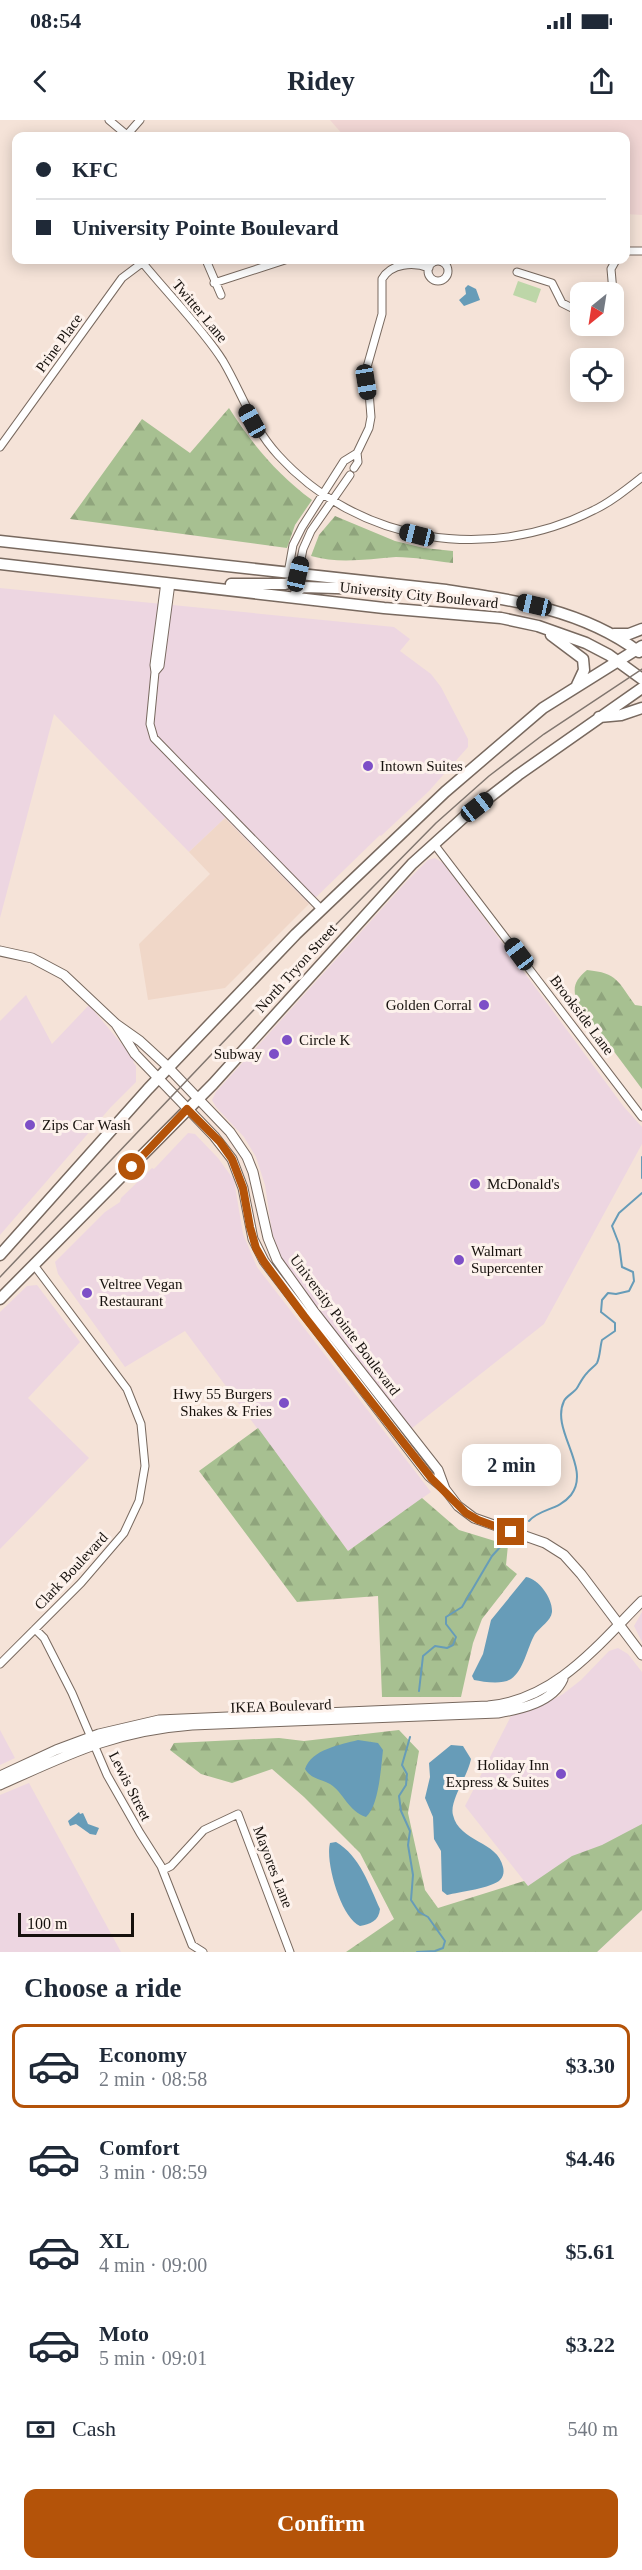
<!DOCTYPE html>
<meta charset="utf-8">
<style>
:root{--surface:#fff;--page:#f6f6f7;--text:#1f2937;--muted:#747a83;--line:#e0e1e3;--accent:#b45309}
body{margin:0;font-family:Georgia,serif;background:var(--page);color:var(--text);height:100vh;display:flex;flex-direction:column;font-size:22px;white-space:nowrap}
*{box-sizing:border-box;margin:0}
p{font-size:20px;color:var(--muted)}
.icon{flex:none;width:33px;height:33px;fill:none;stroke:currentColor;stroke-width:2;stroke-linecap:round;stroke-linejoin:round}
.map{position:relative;height:1832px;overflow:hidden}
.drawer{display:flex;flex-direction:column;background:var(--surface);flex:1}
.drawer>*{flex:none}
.top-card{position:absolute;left:12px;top:12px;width:618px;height:132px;border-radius:12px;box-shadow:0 3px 15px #0003;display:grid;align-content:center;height:132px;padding:0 24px;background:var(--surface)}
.needle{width:39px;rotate:210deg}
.controls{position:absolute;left:570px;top:162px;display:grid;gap:12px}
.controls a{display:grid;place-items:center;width:54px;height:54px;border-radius:12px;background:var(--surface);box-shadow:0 3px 15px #0003;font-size:30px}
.scale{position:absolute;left:18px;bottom:15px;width:116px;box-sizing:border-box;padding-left:6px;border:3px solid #16110d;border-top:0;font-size:16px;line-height:21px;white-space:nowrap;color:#16110d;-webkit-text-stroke:4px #fdf2ec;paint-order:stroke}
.end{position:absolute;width:27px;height:27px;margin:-14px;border:8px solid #b45309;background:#fff;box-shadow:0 0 0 3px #fff}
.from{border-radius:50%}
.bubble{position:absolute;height:42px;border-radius:12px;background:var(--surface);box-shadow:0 3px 15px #0003;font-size:20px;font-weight:600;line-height:42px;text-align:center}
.car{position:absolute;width:18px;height:36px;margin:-18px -9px;border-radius:8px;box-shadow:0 0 4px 2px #0007;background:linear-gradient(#222 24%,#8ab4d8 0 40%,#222 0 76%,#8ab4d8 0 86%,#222 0)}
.top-card b{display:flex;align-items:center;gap:21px;height:57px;font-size:22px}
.top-card b+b{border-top:2px solid var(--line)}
.top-card i{width:15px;height:15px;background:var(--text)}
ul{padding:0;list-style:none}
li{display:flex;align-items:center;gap:18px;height:84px;margin:0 12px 9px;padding:0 12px;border:3px solid transparent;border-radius:12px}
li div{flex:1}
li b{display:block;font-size:22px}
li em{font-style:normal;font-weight:600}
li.active{border-color:var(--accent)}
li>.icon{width:54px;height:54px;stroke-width:1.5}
h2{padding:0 24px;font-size:27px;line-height:72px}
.pay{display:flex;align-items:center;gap:15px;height:66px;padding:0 24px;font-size:22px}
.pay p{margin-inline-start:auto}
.button{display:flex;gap:12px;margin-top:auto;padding:12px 24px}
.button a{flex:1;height:69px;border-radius:12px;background:var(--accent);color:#fff;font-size:24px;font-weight:600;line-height:69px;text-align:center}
.status{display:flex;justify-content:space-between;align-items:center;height:42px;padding:0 30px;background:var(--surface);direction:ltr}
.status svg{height:16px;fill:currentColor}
header{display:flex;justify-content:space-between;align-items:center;height:78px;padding:0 24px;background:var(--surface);font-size:27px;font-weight:600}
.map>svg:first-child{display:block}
.commercial{fill:#edd6e1}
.built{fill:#f0d7c8}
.education{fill:#f1d6d4}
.forest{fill:url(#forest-firs)}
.pitch{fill:#bdd6a8}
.water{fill:#679cb8}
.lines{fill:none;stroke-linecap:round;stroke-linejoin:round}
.stream{stroke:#679cb8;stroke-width:2}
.minor-casing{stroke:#78695f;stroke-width:9}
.tertiary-casing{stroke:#78695f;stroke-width:11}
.primary-casing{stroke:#78695f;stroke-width:13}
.minor{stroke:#fff;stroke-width:7}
.tertiary{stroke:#fff;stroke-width:9}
.primary{stroke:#fff;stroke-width:10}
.tram{stroke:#81766f;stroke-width:1.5}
.route{stroke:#b45309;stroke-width:8}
.poi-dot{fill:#7d4fc7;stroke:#fdf2ec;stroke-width:2}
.labels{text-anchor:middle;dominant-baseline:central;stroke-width:6;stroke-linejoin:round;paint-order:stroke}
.street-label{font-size:15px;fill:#16110d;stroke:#fdf2ec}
.poi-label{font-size:15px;fill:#16110d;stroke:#fdf2ec;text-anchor:start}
</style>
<div class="status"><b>08:54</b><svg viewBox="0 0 49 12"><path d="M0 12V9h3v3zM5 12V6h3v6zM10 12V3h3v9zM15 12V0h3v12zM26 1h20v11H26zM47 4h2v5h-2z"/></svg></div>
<header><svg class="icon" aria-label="back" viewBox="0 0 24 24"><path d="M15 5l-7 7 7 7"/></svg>Ridey<svg class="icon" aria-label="share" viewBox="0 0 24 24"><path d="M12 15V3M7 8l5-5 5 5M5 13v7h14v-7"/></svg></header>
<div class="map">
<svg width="642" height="1832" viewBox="0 0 642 1832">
<defs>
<pattern id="forest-firs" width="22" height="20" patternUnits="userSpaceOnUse" patternTransform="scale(1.5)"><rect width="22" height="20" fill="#a7c091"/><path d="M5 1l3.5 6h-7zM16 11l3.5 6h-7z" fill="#8fa47c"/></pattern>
</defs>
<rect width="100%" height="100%" fill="#f5e3d8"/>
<path class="commercial" d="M0,468L394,507L410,519L400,531L431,554L441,567L468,619V627L429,671L381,716L380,715L309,784L225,698L189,732L54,594L0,798Z
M435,738L443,743L624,987L642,1007V1024L544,1204L411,1309L317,1189L279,1134L272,1112L265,1065L256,1037L244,1017L216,987L212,980L216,972L407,761L428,740Z
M26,875L52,924L89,885L135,940L133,942L136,946V962L111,987L0,1115V901Z
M188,1013L195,1014L218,1038L234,1060L243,1114L257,1147L431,1372L348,1431L185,1211L125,1247L58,1154L55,1142L105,1092L120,1082L121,1078L152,1048L154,1049Z
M37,1165L80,1222L28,1278L89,1338L0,1429V1192L27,1166Z
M642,1492V1522L634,1506Z
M618,1528L628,1534L642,1552V1790L597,1832H580L465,1686L511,1596L543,1585L563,1574L581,1560L609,1531Z
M0,1610L15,1638L0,1645Z
M29,1663L121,1832H0V1675Z"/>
<path class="built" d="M225,698L309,784L225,868L148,880L139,824L210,754L189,732Z"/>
<path class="education" d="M330,0H642V95L626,94V16H344Z"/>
<path class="forest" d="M229,288C252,324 277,354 312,380L295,405L287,428L70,399L142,299L190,333Z
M335,396L395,421L424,428L453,431V443C434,441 414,437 396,437C368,439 339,444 311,436L319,415Z
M587,850C618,853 618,862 635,885L642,886V969L577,882C572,867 575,860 587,850Z
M258,1308L348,1431L422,1378L459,1410L508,1425L506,1445L517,1454L482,1499L473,1523L461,1577H382L378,1476L297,1482L199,1351Z
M399,1610L419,1631L408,1693L425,1770L438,1788L524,1761L528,1766L572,1736L602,1725L642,1704V1790L597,1832H346L394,1799L360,1733L304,1677L272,1649L232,1663L201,1654L170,1630L174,1623L279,1618L304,1621Z"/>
<path class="pitch" d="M518,161L541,169L536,183L513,175Z"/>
<path class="water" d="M468,165L476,169L480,180L464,186L459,180L466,174L465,168Z
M526,1457C539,1459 553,1479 552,1492C551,1501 540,1507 535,1514C527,1528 524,1550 511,1559C502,1565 484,1562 474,1560L472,1556L483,1534L491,1500Z
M358,1620L378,1623L383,1630C381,1647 379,1686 366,1697C348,1691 344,1673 330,1664C321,1659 311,1659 305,1649C312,1629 340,1625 358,1620Z
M451,1625L463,1626L471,1639C468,1656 449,1681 453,1695C459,1722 498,1721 503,1747C504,1751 504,1756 500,1760C492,1768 459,1772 447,1775L442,1771L441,1731L434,1719L433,1697L425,1678L430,1657L429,1643Z
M79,1692L80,1694L83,1693L88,1704L99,1708L96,1715L90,1714L76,1704L70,1706L68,1701Z
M336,1722C360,1736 369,1765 380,1789C379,1801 370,1804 360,1806C341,1798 325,1742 330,1723Z"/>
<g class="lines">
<path class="stream" d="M642,1037V1058
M529,1401C540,1388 558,1391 571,1375C592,1348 550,1310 564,1281C566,1276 574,1273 577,1268C580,1263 583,1257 587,1253C590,1249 595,1246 597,1243C600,1237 600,1227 602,1220L615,1211V1203L601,1192L602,1180L608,1173L616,1174L629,1171L634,1161L633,1152L622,1147L619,1124L612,1106L619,1093L642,1073
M419,1571L423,1536L435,1526L447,1528L453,1525L456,1517L446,1504V1497L462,1487L492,1436L502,1425
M410,1617L402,1645L407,1654L406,1665L399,1676L401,1691L410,1711L408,1725L413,1755L411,1780L419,1792L428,1797L445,1821L443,1828L435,1831L417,1832"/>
<g class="minor-casing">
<path id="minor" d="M109,0L128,16
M126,16L140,0
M626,131H642
M206,140L221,175
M428 151a10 10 0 1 1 20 0a10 10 0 1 1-20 0Z
M142,142C167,173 203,209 223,241C242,273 252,307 278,335C358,423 488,444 594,390C611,382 627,369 642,357
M517,152L552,163L562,183L580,192
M214,163L285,140
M613,172L611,149L616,140
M614,173L616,188L614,193
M0,327L122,158L146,140
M354,348L358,342L357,333
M288,453L293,425L302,407L344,341L357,333L369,308L371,297L367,247L382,194V159C391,143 414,142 429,148
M298,454L303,429L311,411L350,355
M165,462L154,545L155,552L160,546L171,463
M155,552L150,604L154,618L322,790
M434,724L642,997
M35,1509L44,1518L72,1573L107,1655L140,1713L161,1746L192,1825L203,1832
M0,1544L81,1463L124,1413L139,1381L145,1346L141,1304L127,1269L34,1145
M163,1750L171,1746L204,1710L238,1694L290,1832"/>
</g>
<g class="tertiary-casing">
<path id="tertiary" d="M0,831L32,838L64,855L116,904L140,921L165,944L230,1012L247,1037L253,1052L268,1118L277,1140L315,1193L438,1350L445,1369
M116,904L135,934L214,1016L232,1039L243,1068L253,1119L264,1141L429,1356L445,1369L458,1386L474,1398L545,1423L564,1435L581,1454L642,1535
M0,1656L56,1630L99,1614L159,1600L488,1586C555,1580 597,1526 642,1481
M0,1665C69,1634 114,1611 192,1605L498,1593C521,1589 553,1582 563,1559"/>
</g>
<g class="primary-casing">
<path id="primary" d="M0,421L446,470C514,480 583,490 639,532
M0,444L384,488L501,498L538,506L586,523L609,535L642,559
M231,464H285L292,462L298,454
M294,477L298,470L303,467L368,469L381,466
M614,514H629L642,509
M551,515L583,539L584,550L577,565
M599,597L621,595L642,588
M0,1135L148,969L296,814L445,672L543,588L642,526
M0,1179L213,964L412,744L464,697L518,655L642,568"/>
</g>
<use href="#minor" class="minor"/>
<use href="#tertiary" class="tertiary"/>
<use href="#primary" class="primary"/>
<path class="tram" d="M0,1157L305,836L436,703L489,656L544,614L642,549"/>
</g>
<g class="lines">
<path class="route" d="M132,1047L187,989L220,1022L232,1039L243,1068L250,1107L256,1128L264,1142L304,1196L432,1359L466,1393L478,1400L511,1412"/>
</g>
<g class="poi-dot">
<circle cx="368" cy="646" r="6"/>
<circle cx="484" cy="885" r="6"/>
<circle cx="287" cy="920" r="6"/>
<circle cx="274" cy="934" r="6"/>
<circle cx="30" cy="1005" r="6"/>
<circle cx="475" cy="1064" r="6"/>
<circle cx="459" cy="1140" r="6"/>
<circle cx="87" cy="1173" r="6"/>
<circle cx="284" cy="1283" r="6"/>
<circle cx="561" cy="1654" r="6"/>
</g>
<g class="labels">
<g class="street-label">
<text transform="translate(200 191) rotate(50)">Twitter Lane</text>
<text transform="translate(59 223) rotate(-54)">Prine Place</text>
<text transform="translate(419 475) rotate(6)">University City Boulevard</text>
<text transform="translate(296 848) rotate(-48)">North Tryon Street</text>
<text transform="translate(582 895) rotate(53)">Brookside Lane</text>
<text transform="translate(345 1205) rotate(53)">University Pointe Boulevard</text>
<text transform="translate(71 1451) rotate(-47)">Clark Boulevard</text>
<text transform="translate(281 1586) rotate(-2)">IKEA Boulevard</text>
<text transform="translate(130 1666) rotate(63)">Lewis Street</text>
<text transform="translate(273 1747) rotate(69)">Mayores Lane</text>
</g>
<g class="poi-label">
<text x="380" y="646">Intown Suites</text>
<text x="472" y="885" text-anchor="end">Golden Corral</text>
<text x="299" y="920">Circle K</text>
<text x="262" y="934" text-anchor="end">Subway</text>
<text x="42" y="1005">Zips Car Wash</text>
<text x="487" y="1064">McDonald's</text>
<text x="471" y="1131">Walmart<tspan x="471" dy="17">Supercenter</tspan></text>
<text x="99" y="1164">Veltree Vegan<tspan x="99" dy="17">Restaurant</tspan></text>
<text x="272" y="1274" text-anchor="end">Hwy 55 Burgers<tspan x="272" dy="17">Shakes &amp; Fries</tspan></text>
<text x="549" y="1645" text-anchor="end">Holiday Inn<tspan x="549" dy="17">Express &amp; Suites</tspan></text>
</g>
</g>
</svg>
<div class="controls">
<a><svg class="needle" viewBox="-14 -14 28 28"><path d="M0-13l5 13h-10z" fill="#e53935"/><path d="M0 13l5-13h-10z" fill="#747a83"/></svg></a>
<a><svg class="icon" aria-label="locate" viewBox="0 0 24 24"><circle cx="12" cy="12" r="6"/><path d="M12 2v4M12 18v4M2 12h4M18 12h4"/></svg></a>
</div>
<div class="scale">100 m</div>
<i class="end from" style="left:132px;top:1047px"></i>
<i class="end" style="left:511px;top:1412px"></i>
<div class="bubble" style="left:462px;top:1324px;width:99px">2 min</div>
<i class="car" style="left:366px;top:262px;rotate:171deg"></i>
<i class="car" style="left:252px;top:301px;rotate:331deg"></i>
<i class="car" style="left:417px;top:415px;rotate:284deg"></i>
<i class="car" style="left:298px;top:454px;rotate:13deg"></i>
<i class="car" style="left:534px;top:485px;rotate:283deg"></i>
<i class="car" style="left:477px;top:687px;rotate:52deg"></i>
<i class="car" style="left:519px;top:834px;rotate:323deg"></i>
<div class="top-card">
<b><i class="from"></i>KFC</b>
<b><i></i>University Pointe Boulevard</b>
</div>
</div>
<section class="drawer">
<h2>Choose a ride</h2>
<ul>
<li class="active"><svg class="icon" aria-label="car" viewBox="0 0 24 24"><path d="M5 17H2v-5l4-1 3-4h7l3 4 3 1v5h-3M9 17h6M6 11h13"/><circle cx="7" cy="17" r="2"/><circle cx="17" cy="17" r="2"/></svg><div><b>Economy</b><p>2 min · 08:58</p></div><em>$3.30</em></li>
<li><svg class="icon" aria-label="car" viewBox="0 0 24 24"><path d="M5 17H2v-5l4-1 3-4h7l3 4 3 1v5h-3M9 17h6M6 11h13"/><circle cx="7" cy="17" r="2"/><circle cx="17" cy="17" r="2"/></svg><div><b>Comfort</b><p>3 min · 08:59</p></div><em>$4.46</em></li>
<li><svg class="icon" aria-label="car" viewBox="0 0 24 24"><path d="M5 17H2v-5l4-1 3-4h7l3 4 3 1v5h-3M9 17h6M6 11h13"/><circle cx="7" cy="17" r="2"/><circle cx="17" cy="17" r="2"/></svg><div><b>XL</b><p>4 min · 09:00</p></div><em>$5.61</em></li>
<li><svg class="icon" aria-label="car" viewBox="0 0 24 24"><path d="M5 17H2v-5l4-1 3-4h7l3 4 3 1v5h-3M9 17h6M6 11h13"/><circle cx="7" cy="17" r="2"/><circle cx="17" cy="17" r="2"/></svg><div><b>Moto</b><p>5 min · 09:01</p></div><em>$3.22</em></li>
</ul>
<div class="pay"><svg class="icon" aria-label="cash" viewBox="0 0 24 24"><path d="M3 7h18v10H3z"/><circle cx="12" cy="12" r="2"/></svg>Cash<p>540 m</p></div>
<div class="button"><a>Confirm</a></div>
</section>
